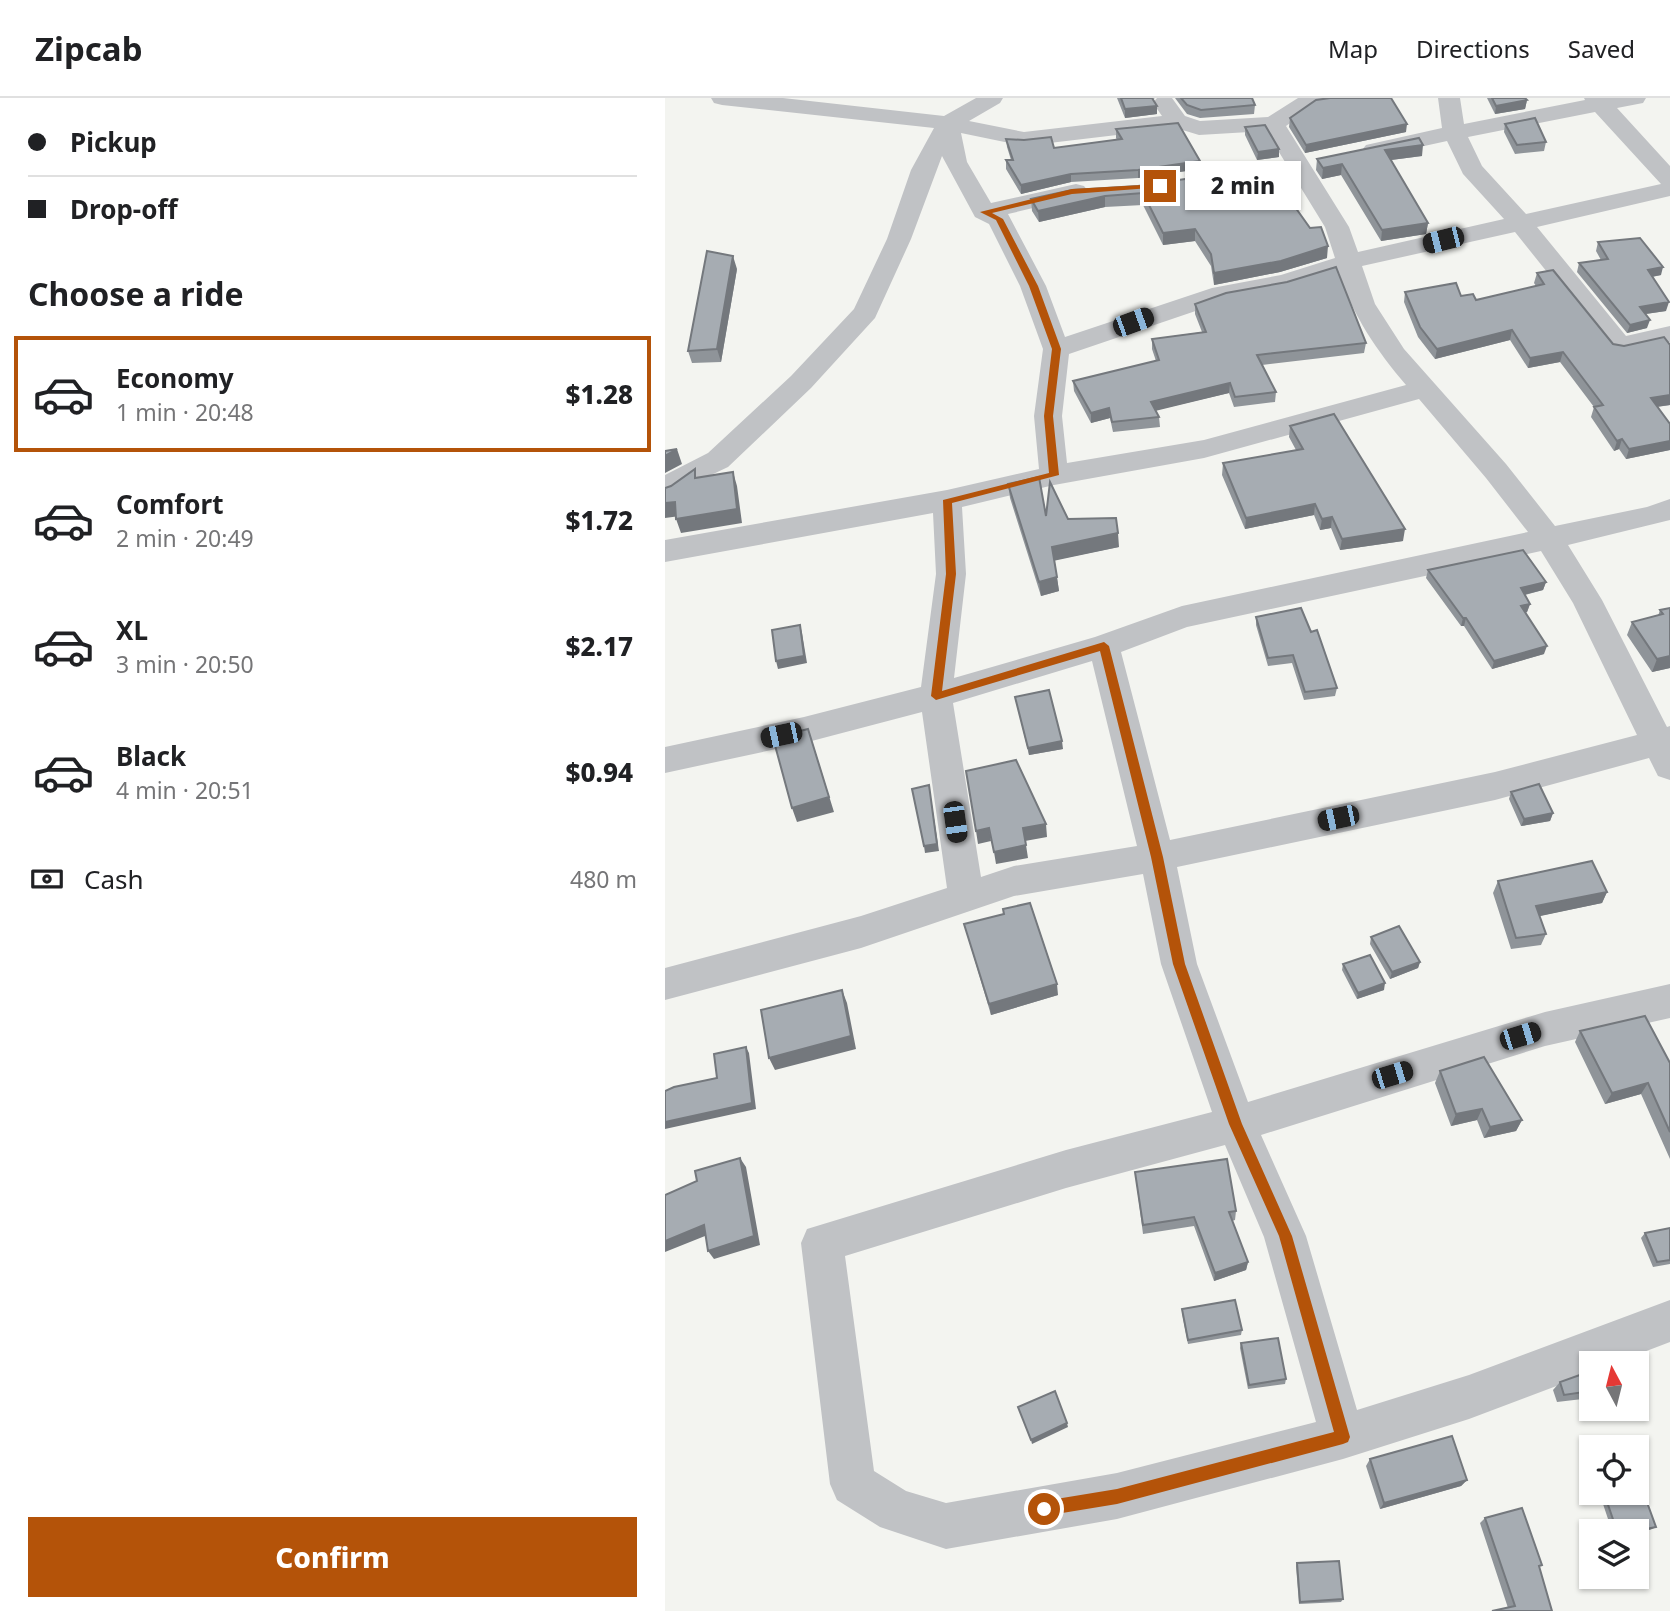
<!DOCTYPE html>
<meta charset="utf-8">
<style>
:root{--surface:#fff;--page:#f2f2f2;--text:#202124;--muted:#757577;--line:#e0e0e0;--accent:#b45309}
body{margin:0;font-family:"Noto Sans",sans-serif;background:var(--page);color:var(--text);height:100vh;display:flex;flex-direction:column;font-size:26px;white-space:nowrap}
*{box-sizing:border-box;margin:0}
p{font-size:23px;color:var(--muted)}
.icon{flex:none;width:38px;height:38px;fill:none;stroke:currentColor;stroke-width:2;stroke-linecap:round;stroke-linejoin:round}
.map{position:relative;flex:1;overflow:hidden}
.sheet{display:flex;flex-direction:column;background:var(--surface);width:665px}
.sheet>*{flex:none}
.banner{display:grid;align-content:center;height:154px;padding:0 28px;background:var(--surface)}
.needle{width:46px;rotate:353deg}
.buttons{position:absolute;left:914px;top:1253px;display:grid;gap:14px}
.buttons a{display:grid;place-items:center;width:70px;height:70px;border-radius:0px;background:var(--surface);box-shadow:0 2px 5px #0004;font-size:35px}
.end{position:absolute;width:32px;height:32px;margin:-16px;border:9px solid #b45309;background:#fff;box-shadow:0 0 0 4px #fff}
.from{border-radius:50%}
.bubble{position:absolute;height:49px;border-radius:0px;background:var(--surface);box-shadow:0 2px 5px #0004;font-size:23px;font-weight:800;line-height:49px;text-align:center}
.car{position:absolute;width:21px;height:42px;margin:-21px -10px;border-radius:9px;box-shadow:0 0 5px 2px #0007;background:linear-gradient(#222 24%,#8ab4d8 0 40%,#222 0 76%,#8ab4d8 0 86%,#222 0)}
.banner b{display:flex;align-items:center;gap:24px;height:66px;font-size:26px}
.banner b+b{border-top:2px solid var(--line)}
.banner i{width:18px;height:18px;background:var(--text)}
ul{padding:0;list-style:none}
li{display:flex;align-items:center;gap:21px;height:116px;margin:0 14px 10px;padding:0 14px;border:4px solid transparent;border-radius:0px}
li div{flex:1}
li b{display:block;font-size:26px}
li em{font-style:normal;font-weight:800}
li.on{border-color:var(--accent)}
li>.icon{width:63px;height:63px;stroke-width:1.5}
h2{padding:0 28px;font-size:32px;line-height:84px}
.pay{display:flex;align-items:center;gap:18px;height:77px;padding:0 28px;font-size:26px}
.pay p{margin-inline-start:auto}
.cta{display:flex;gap:14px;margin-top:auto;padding:14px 28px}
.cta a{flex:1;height:80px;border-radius:0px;background:var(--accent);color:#fff;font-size:28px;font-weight:800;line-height:80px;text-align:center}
header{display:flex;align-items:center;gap:42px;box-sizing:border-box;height:98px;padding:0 35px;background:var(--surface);border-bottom:2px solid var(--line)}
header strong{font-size:33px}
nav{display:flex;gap:38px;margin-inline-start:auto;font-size:24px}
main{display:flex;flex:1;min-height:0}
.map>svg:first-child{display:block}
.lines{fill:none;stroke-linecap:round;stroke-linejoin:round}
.minor{fill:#c0c2c5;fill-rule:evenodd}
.wall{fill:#8f9499}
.shaded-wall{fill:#74787d}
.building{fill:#a6acb2;stroke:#74787d;stroke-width:2}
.route{fill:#b45309}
</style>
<header>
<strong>Zipcab</strong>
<nav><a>Map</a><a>Directions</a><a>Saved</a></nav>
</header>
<main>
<section class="sheet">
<div class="banner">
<b><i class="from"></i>Pickup</b>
<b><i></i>Drop-off</b>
</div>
<h2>Choose a ride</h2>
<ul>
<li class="on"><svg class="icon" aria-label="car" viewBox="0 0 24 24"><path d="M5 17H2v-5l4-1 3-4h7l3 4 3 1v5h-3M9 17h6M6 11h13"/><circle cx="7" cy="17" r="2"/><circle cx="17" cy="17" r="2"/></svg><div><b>Economy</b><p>1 min · 20:48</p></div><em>$1.28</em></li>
<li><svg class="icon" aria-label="car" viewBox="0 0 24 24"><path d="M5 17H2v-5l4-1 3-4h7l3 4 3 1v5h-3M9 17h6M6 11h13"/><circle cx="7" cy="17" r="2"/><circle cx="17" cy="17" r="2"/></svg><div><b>Comfort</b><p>2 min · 20:49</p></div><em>$1.72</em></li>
<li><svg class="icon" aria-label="car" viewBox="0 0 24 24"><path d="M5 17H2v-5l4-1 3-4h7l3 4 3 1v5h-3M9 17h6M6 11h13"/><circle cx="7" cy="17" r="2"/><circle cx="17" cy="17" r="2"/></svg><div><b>XL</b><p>3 min · 20:50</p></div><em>$2.17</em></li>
<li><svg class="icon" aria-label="car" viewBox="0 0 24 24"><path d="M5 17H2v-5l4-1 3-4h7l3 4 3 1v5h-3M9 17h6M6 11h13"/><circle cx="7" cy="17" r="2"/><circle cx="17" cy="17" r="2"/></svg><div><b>Black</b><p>4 min · 20:51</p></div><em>$0.94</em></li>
</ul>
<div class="pay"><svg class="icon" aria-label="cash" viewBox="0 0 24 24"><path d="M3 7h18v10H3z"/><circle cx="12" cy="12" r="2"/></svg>Cash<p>480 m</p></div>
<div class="cta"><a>Confirm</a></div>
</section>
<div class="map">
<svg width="1005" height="1513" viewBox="0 0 1005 1513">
<rect width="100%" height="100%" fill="#f3f4f0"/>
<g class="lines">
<path class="minor" d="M46,0H118L279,18L311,0H338L335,5L304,23L359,34L497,18L488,5L492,0H507L520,18L535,23L603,19L633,0H660L621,28L684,129L693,154L839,121L798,76L782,43L709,59L701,57L697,52L701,47L777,30L773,0H795L799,26L920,2L919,0H981L978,5L952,10L1005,68V98L872,129L961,238L1005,228V244L955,256L946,254L850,134L697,168L710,206L739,251L841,366L890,428L982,409L1005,401V422L903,447L937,502L1002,629L1005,628V682L993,678L984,660L830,702L512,769L532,866L583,1004L880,914L1005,886V920L880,948L596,1037L641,1138L692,1312L804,1277L1005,1202V1244L950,1265H926V1275L804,1321L678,1361L452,1421L281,1451L215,1429L172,1402L165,1386L136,1145L142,1131L401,1052L547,1014L496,866L478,776L349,798L196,850L0,902V870L196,818L282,790L257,614L139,645L0,675V649L139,619L256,589L271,476L268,415L0,464V442L282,392L374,371L369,318L378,251L355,188L324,126L310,119L277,58L246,141L210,220L146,290L63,369L23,388L10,400L0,403V377L43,355L126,278L189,211L222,141L246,72L269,30L57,7L49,5ZM930,14L996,86L861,116L817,68L803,39ZM511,30L534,37L601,33L660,129L670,160L616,177L547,190L400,239L381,188L343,116L419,98L423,93L419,88L411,86L326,105L302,64L296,35L359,48ZM674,175C688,218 712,253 741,287L539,342L402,365L397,318L404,256L560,203L620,192ZM754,301L821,380L863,434L517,508L430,539L289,580L301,476L297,409L389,387L539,360ZM876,453L908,505L972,637L830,674L505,742L456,554L522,529ZM427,563L472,748L349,768L316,779L288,605ZM560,1047L599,1139L651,1324L452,1375L281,1405L241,1393L209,1373L180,1158L401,1090Z"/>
</g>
<path class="wall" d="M452,0H490L488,1L492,8V16L460,20Z
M510,0H587L590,7L589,16L535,20L522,16Z
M822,0H860L862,2L860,11L830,16Z
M625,20L741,34L640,55L624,29Z
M840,26L881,44L879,53L850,56L839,34Z
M580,29L614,51V59L592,62L580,37Z
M451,31L535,63V71L473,80L406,84L356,96L341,71V62H346L342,49L341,41L389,50L452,42L451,40Z
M757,58L726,62L763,125L761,136L716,143L676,77L657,81L651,72L652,61Z
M602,69L630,72L629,84L615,88L662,160L615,174L549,187L546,168L530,143L498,147L478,107L440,109L374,124L367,113L366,101L602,71Z
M933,144L996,177L987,179L1001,213L981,216L982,230L962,235L912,174L914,165L936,162L931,153Z
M72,171L56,264L27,265L23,253Z
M872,175L948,246L959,248L1005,247V307L992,309L1005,326V352L961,361L954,351L949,353L926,319L929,309L895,264L863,270L845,242L770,261L753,239L739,204L740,194L796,198L811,202L871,188L869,185Z
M530,206L701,245L699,255L597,267L611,294L610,304L569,309L564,295L491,312L494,319L495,329L448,334L445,320L426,325L409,293L408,283L491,263L487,251V241L537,234L530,216Z
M625,328L738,443L675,452L666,430L655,432L649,417L580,431L557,377L558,365L631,352L624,339Z
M343,386L381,418L403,421L454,449L389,462L394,493L376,498L345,400Z
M763,472L881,484L878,492L860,497L865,506L862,514L860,515L879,556L827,571L799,528H796L761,480Z
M1005,510V570L987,574L962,537L967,524L993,518L995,512Z
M591,519L646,534L672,590L670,598L639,602L627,565L603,568L591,527Z
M350,599L398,651L364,657Z
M846,694L888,715L885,723L856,728L844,701Z
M833,783L942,794L937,805L874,818L881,836L876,847L846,851L828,795Z
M299,826L393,897L326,917Z
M706,839L755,864L753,870L725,881L705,846Z
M678,866L719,892L692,901L677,872Z
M915,933L1005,965V1061L976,996L940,1006L910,944Z
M775,973L857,1022L851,1033L819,1040L812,1022L786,1028L770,985Z
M470,1074L571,1113L570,1122L567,1123L583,1164L581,1172L549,1183L529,1128L478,1136Z
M1005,1130V1166L988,1169L976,1140L980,1135Z
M517,1211L577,1232L576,1237L523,1246L517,1215Z
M576,1245L621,1281L620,1286L583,1291L575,1250Z
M926,1273V1300L892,1304L888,1292L895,1284Z
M705,1361L802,1382L796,1388L715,1411L701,1368Z
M937,1395H971L987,1431L971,1435V1433H947L935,1397Z
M820,1420L877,1467L874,1469L887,1513L843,1510L815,1425Z
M632,1465L678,1501L676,1504L634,1506L631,1468Z"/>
<path class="shaded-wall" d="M862,2L860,11L830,16L831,8Z
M492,8V16L460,20V11Z
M742,26L741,34L640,55L641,47Z
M758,47L757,58L718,63L720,52Z
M614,51V59L592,62L593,54Z
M535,63V71L473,80V72Z
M677,66L676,77L657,81L658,70Z
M630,72L629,84L607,90L608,78Z
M406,76V84L356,96V87Z
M440,98V109L374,124L373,113Z
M763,125L761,136L716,143L717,132Z
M530,131V143L498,147V135Z
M663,148L662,160L615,174L549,187V175Z
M68,158L72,171L56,264L52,251Z
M998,169L996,177L980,180L983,172Z
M1004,204L1001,213L973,217L975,209Z
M985,222L982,230L962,235L965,227Z
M847,232L845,242L770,261L772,251Z
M898,254L895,264L863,270L865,260Z
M565,285L564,295L486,314V304Z
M1005,297V307L982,310L986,300Z
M444,310L445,320L426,325V315Z
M957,341L954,351L949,353L952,343Z
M1005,343V352L961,361L964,351Z
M12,351L17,366L0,375V358Z
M68,374L72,388L77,425L16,435L11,421Z
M10,404L15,418L0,420V405Z
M650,406L649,417L580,431L581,420Z
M667,419L666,430L655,432L657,421Z
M740,431L738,443L675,452L677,441Z
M453,435L454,449L388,463L387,449Z
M392,479L394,493L376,498L374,484Z
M881,484L878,492L854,498L856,490Z
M865,506L862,514L853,516L856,508Z
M798,520H801L799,528H796Z
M135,527L137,535L142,565L113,571L111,563Z
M882,548L879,556L827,571L829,563Z
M1005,558V570L987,574L992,561Z
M397,643L398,651L364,657L363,650Z
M148,646L169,714L132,724L127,710Z
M264,687L274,753L260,755L259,748Z
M888,715L885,723L856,728L859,721Z
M381,726L382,739L360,743L358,730Z
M324,730L326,743L313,746L311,733Z
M361,747L363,760L331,766L329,754Z
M942,794L937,805L866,820L871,808Z
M755,864L753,870L725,881L727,874Z
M720,885L719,892L692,901L693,895Z
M392,886L393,897L326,917L324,906Z
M177,892L182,905L191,951L110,972L104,960Z
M81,949L84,955L91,1011L0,1031V1024L87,1005Z
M983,985L976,996L940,1006L947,995Z
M817,1011L812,1022L786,1028L791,1016Z
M857,1022L851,1033L819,1040L825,1029Z
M75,1060L81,1069L95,1147L49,1161L43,1153Z
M39,1127L45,1136L0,1154V1143Z
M583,1164L581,1172L549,1183L550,1175Z
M402,1325L403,1329L367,1346L366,1342Z
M802,1382L796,1388L715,1411L719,1405Z
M991,1429L987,1431L971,1435V1433Z"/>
<path class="building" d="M456,0H487L492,8L460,11Z
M516,0H587L590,7L536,12L522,7Z
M665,0H726L742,26L641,47L625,20L651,2Z
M827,0H860L862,2L831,8Z
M870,20L881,44L852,47L840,26Z
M513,25L535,63L473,72L406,76L356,87L341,62H348L341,41L359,42L386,39L389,50L457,41L451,31Z
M600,27L614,51L593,54L580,29Z
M754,40L758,47L720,52L763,125L717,132L677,66L658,70L652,61Z
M626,65L630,72L608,78L645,130L656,129L663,148L616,163L549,175L546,156L530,131L498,135L478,95L440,98L373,113L366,101L407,92L473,88L601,69L606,76L602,69Z
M975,140L998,169L983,172L1004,204L975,209L985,222L965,227L914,165L943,161L933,144Z
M42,153L68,158L52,251L23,253Z
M671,169L701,245L592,257L611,294L570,299L565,285L486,304L494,319L447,324L444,310L426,315L408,283L494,262L487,241L541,234L530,206L561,195L622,184Z
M888,172L948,246L959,248L999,239L1005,247V297L986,300L1005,326V343L964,351L957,341L952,343L929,309L938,307L898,254L865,260L847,232L772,251L755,229L740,194L791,185L796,198L808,196L811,202L879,186L872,175Z
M669,316L740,431L677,441L667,419L657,421L650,406L581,420L558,365L638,351L625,328Z
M12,351L0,358V353Z
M30,371V380L68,374L72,411L11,421L10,404L0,405V390L6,388Z
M374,379L381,418L385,384L403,421L451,420L453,435L387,449L392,479L374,484L343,386Z
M858,452L881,484L856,490L865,506L856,508L882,548L829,563L801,520H798L763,472Z
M636,510L646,534L652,532L672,590L640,594L628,557L603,560L591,519Z
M1005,510V558L992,561L967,524L998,516L995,512Z
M135,527L139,558L111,563L107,532Z
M384,592L397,643L363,650L350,599Z
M143,631L164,699L127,710L108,640Z
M351,662L381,726L358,730L361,747L329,754L324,730L311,733L301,673Z
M874,686L888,715L859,721L846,694Z
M264,687L272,746L259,748L247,691Z
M927,763L942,794L871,808L881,836L851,840L833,783Z
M365,805L392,886L324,906L299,826L339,816L338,811Z
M734,828L755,864L727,874L706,839Z
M705,857L720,885L693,895L678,866Z
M177,892L186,938L104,960L96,912Z
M980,918L1005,965V1034L983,985L947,995L915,933Z
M81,949L87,1005L0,1024V993L9,989L52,980L49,956Z
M819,959L857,1022L825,1029L817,1011L791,1016L775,973Z
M75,1060L89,1138L43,1153L39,1127L0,1143V1097L32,1083L30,1073Z
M562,1061L571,1113L564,1114L583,1164L550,1175L529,1119L478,1127L470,1074Z
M1005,1130V1162L992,1164L980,1135Z
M570,1202L577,1232L523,1242L517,1211Z
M613,1240L621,1281L584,1287L576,1245Z
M965,1257L967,1265H935L936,1259Z
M926,1273V1293L899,1297L895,1284Z
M390,1293L402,1325L366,1342L353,1309Z
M787,1338L802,1382L719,1405L705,1361Z
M975,1385L991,1429L971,1433H952L939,1395H971V1386Z
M857,1410L877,1467L874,1468L887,1513H827L850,1508L820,1420Z
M674,1463L678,1501L635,1504L632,1465Z"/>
<path class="route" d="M495,86L498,89L407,96L327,115L338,121L373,188L396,251L388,318L394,377L287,405L291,476L277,593L439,544L444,548L498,759L520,866L577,1026L627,1138L685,1339L683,1344L678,1346L452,1406L379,1418L373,1416L371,1411L373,1406L379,1403L452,1391L669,1334L614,1138L564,1026L508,866L486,759L435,553L271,602L266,598L281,476L278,402L384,375L379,318L387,251L364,188L331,122L315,114L407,91Z"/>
</svg>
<div class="buttons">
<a><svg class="needle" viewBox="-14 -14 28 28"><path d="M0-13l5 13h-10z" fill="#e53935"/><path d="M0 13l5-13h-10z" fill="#757577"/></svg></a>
<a><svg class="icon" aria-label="locate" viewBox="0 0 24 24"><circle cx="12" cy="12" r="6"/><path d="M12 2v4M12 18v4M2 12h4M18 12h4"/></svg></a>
<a><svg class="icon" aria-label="layers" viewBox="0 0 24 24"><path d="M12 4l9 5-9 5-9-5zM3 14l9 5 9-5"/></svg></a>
</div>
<i class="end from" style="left:379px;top:1411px"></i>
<i class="end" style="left:495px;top:88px"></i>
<div class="bubble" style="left:520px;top:63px;width:116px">2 min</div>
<i class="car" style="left:778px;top:142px;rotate:256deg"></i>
<i class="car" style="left:468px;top:224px;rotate:70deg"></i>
<i class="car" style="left:116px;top:637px;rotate:258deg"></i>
<i class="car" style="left:673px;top:720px;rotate:258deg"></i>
<i class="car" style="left:290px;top:724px;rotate:172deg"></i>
<i class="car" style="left:855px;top:938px;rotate:73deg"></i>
<i class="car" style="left:727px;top:977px;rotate:73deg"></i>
</div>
</main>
